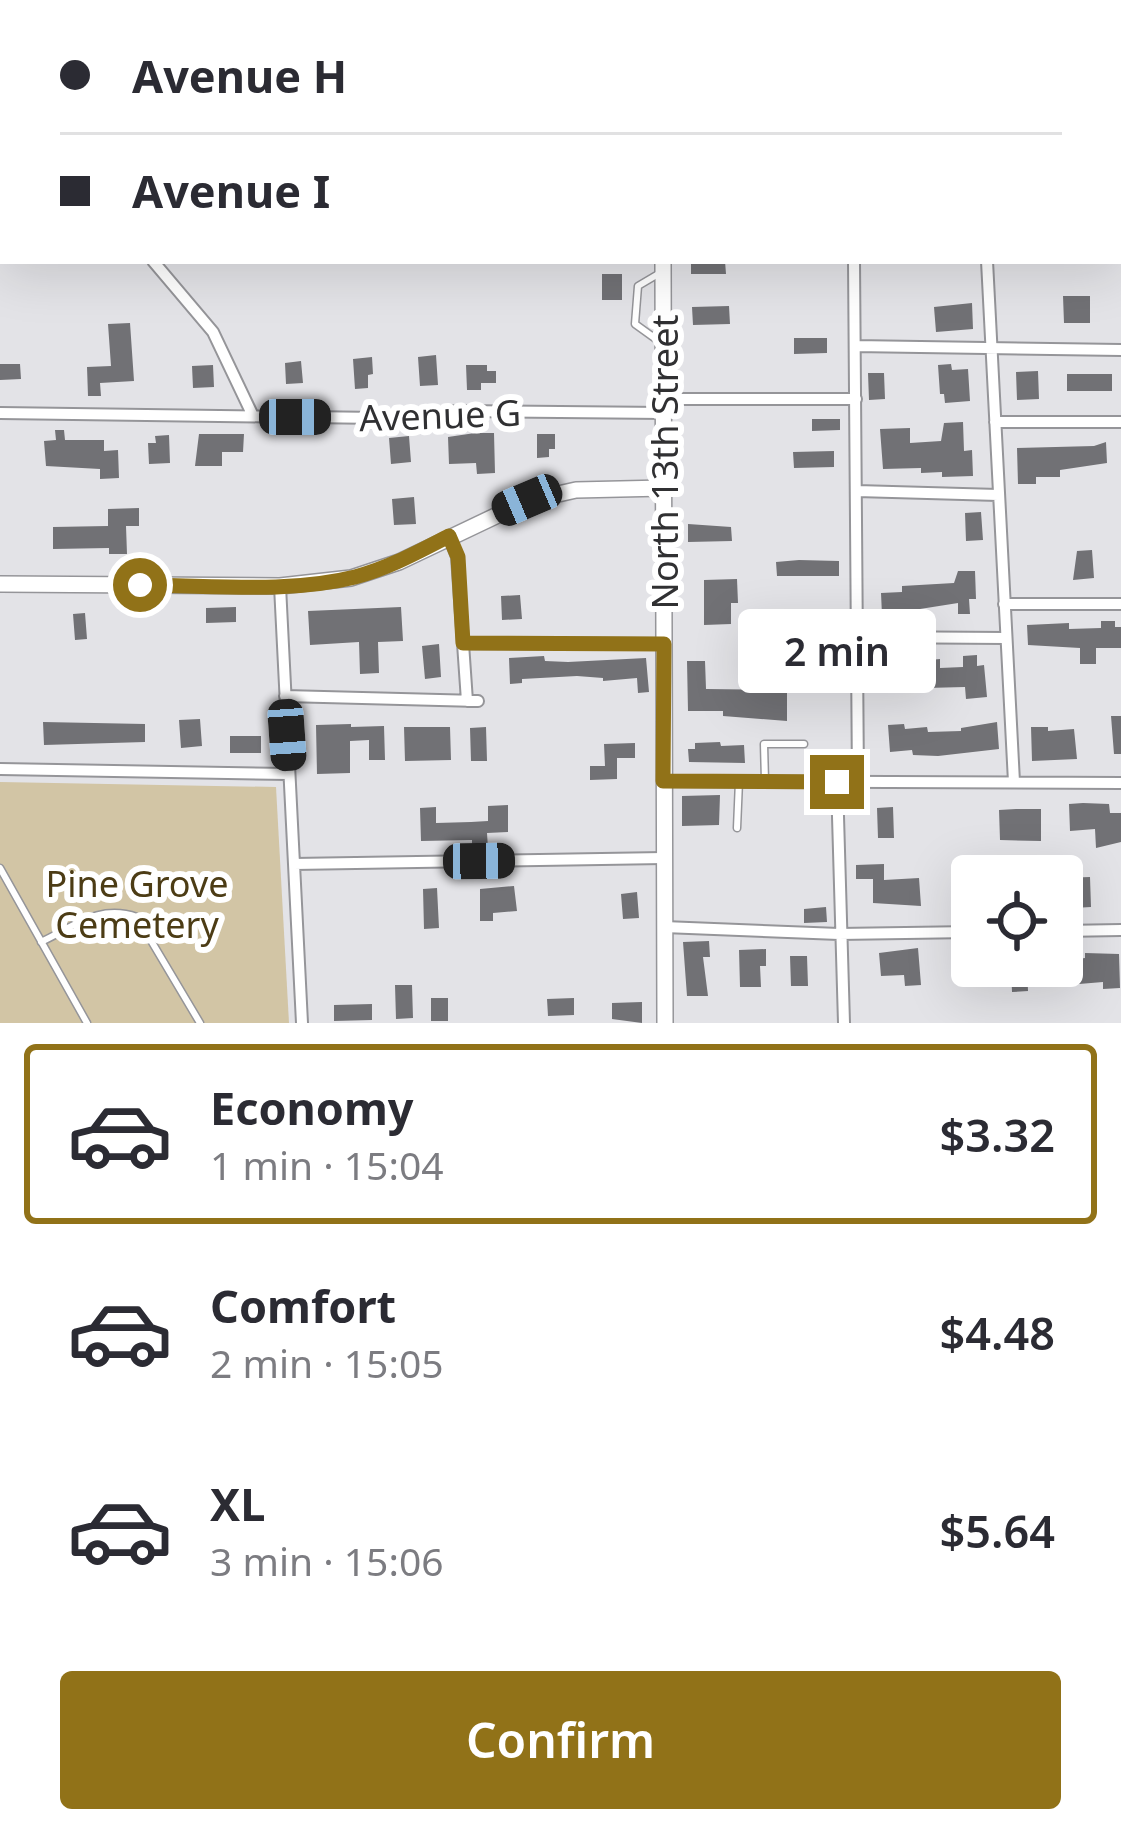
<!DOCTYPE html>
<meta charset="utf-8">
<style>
:root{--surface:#fff;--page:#f2f2f3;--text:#2b2b33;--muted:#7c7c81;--line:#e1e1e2;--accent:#917218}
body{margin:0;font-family:"Noto Sans",sans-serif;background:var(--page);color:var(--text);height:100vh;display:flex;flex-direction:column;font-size:45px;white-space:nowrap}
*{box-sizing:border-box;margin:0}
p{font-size:39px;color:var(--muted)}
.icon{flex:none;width:66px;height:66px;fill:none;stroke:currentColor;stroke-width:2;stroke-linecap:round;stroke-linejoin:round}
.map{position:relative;height:1023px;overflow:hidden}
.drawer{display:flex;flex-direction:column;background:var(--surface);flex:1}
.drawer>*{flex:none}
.guide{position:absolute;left:0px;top:0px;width:1122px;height:264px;box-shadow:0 12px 48px #0002;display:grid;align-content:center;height:264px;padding:0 60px;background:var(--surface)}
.buttons{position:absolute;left:951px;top:855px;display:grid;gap:24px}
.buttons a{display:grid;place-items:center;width:132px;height:132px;border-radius:12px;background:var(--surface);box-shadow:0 12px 48px #0002;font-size:60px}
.end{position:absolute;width:54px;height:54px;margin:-27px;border:15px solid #917218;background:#fff;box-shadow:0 0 0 6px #fff}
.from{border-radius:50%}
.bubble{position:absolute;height:84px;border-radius:12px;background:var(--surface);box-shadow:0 12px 48px #0002;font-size:39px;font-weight:600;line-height:84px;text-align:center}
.car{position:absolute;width:36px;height:72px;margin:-36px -18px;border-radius:15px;box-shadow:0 0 9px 3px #0007;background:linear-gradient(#222 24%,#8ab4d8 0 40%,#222 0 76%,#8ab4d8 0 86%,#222 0)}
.guide b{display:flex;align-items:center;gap:42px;height:114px;font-size:45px}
.guide b+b{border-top:3px solid var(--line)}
.guide i{width:30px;height:30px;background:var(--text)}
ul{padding:21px 0 0;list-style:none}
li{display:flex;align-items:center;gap:36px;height:180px;margin:0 24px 18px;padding:0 36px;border:6px solid transparent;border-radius:12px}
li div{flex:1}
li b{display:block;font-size:45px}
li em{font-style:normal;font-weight:600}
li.active{border-color:var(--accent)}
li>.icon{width:108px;height:108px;stroke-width:1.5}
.cta{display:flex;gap:24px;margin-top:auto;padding:24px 60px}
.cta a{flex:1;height:138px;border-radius:12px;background:var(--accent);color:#fff;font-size:48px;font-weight:600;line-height:138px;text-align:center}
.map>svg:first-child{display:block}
.green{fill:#d2c5a5}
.building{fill:#717175}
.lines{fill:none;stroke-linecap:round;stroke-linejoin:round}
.lane-casing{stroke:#959599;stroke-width:9}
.street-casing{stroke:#959599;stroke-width:14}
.secondary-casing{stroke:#959599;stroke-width:18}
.lane{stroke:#fff;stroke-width:6}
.street{stroke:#fff;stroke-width:10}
.secondary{stroke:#fff;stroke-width:15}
.route{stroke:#917218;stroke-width:15}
.labels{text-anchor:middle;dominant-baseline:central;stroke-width:12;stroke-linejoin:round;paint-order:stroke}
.street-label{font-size:36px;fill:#303032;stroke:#fff}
.park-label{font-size:36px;fill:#4c3c15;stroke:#fff}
</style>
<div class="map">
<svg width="1121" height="1023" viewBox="0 0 1121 1023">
<rect width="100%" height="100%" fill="#e3e3e7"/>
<path class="green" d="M0,782L276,787L289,1023H0Z"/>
<path class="building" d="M691,261H725L726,274H691Z
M602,274H622V300H602Z
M1063,296H1090V323H1064Z
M972,303L973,329L936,332L934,307Z
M729,306L730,324L693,325L692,307Z
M130,323L134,381L100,383L101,396H88L87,367L111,366L108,324Z
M794,338H827V353L794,354Z
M436,355L438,385L420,386L418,357Z
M372,357L373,374L368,375V388L355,389L353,359Z
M301,361L303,383L286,384L285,363Z
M0,364H20L21,379L0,380Z
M951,364L952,370L968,369L970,401L945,403L944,394H940L938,365Z
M213,365L214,387L193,388L192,366Z
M466,365H487V371H496V383H481V390H467Z
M1038,371L1039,399L1017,400L1016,372Z
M868,373H884L885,399L869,400Z
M1067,374H1112V391H1067Z
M812,419H840V430L812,431Z
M963,422L964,451L972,450L973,476L942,477V472L921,473V468L883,469L880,429L910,428V443L941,441L944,423Z
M55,430H64L65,440H104V451L118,450L119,478L100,479V469L46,466L44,441L56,440Z
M475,433H494L495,473L477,474L476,463L449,464L448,437Z
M199,434H244L243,452H222V466H195Z
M537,434H555V449H549V457L537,458Z
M169,435L170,463L149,464L148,443H156L155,436Z
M409,436L411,462L391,464L389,438Z
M1106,442L1107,463L1060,470V477H1036V484H1018L1017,448L1094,446Z
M834,451V467L794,468L793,452Z
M414,497L416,524L394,525L392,499Z
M139,508V526H126L127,554H109V548L53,549V527L108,526V509Z
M981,512L983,540L966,541L965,513Z
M688,524L731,527L732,541L688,542Z
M1092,550L1094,578L1073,580L1077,551Z
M799,560L839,561V576H777L776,562Z
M958,571H975L976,599H969L970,614H958V603L882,615L881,593L902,592V586L954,583Z
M737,579L738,603H731V624L704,625V580Z
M520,595L522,619L502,620L501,596Z
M236,607V622L206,623V608Z
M401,607L403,641L378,642L379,673L360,674L359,642L310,645L308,611Z
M85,613L87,639L75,640L73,614Z
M1101,621H1115V627H1121V648H1096V664H1080V648L1028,645L1027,625L1069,623V629L1101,628Z
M801,638H828V658L810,659V653H801Z
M439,644L441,677L425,679L422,646Z
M977,655V666L984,665L987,697L966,699L965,687L886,689L884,669H931L930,660L940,659V668L963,667V656Z
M544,656L545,661L568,662L646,658L649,692L638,693L637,678L603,681V678L577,676L522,679V683L510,684L509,658Z
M687,661H705L706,689L787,690V721L723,716V711H688Z
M1111,716H1121V754H1114Z
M200,719L202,746L181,748L179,720Z
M43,722L145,724V742L44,745Z
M997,722L999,749L938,756L913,755L912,750L890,752L888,725L904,724L905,729L927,727L928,732L961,731V728Z
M351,724V727L384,726L385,760H369V740L350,741V773L317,774L316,725Z
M404,727H450L451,760L405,761Z
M486,727L487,761H471L470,728Z
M1031,727H1048V731L1074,729L1077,759L1032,761Z
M230,736H261V753H230Z
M720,742L721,746L744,745L745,763L689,762L688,749H695V743Z
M635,743V758H617V779L590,780V766H605L604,744Z
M720,795L719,825L682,826V796Z
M1083,803L1109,804L1110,813H1121V842L1096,848L1095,829L1070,831L1069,804Z
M508,805V832L487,833L488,849L472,850V840L421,841L420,808L436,807V823L471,822L488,821V806Z
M893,807L894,838H878L877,808Z
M1016,809H1041V841L1000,840L999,810Z
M884,864V880L919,878L921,906L873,903V879H856V865Z
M951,877H969V907H952Z
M1090,877L1091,907L1074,908V898L1062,899V878Z
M514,886L517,911L493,913V921H480V889Z
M437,888L439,928L424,929L423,889Z
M637,892L639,918L623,919L621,894Z
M826,907L827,922L804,923V909Z
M709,941L710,957H703L708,996H687L683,942Z
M918,948L921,985L905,986L904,975L881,976L879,953Z
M766,949V966H760L761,987H740L739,950Z
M1085,953L1119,954L1120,988L1103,989V982L1079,984L1078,959L1085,958Z
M790,956H807L808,986H791Z
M1011,966H1027L1028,991L1012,992Z
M395,985H412L413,1018L396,1019Z
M431,998H448V1021H431Z
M574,998V1015L548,1016L547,999Z
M642,1002V1023L612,1019V1003Z
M372,1004V1020L334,1021V1005Z"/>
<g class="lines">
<g class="lane-casing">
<path id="lane" d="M660,273L638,286L635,324L660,342
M765,781L764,744H804
M737,828L739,781
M0,868L87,1023
M41,942C75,926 99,904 137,917L200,1023"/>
</g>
<g class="street-casing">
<path id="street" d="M41,0V3
M196,0V3
M349,0L350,3
M504,0V3
M851,0L852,3
M1044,0L1045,3
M0,46H3
M1119,60H1121
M1119,208H1121
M0,224H3
M153,261L213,332L253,416
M854,261L858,782
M987,261L1014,782
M855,346L1121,350
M664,399H856
M0,413L378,418L458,411L664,413
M995,422H1121
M857,491L998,495
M449,536L457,557L467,701
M280,586L302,1023
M1004,604H1121
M859,637L1006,638
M463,643L664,644
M285,696L478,701
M0,769L289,774
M663,781L1121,783
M837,782L844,1023
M294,864L664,858
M664,927L839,934L972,932
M1062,931L1121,930"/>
</g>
<g class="secondary-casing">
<path id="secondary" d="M660,0V3
M663,261L665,1023
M0,584L280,586L351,578L399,562L527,501L576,490L664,488"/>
</g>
<use href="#lane" class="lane"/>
<use href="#street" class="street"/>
<use href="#secondary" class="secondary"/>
</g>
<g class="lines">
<path class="route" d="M140,585C210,585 287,594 355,577C389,568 418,552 449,536L458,557L463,643L664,644L663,781L837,782"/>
</g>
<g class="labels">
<g class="street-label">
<text transform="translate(440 415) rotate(-2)">Avenue G</text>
<text transform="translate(664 462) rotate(-90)">North 13th Street</text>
</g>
<g class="park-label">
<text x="137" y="883">Pine Grove<tspan x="137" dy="41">Cemetery</tspan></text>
</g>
</g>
</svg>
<div class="buttons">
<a><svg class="icon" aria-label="locate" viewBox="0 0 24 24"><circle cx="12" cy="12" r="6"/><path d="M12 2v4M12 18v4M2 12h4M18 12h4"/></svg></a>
</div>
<i class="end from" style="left:140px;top:585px"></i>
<i class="end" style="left:837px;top:782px"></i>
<div class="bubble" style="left:738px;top:609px;width:198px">2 min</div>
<i class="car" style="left:295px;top:417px;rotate:90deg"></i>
<i class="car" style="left:527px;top:500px;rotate:247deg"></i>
<i class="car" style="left:287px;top:735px;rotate:176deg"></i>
<i class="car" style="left:479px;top:861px;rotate:89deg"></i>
<div class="guide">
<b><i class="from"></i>Avenue H</b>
<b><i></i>Avenue I</b>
</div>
</div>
<section class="drawer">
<ul>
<li class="active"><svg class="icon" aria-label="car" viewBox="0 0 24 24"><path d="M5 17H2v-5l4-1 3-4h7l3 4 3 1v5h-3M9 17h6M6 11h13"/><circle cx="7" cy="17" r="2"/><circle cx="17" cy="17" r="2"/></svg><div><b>Economy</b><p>1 min · 15:04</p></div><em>$3.32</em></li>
<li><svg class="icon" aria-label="car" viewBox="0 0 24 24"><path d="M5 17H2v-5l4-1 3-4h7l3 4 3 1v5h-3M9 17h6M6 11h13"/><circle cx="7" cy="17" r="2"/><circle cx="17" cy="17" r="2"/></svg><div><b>Comfort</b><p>2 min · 15:05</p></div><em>$4.48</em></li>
<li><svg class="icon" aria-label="car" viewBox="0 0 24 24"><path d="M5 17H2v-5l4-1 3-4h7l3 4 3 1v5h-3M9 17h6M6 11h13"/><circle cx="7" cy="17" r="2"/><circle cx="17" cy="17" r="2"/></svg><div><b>XL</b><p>3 min · 15:06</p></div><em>$5.64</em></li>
</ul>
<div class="cta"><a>Confirm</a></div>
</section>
